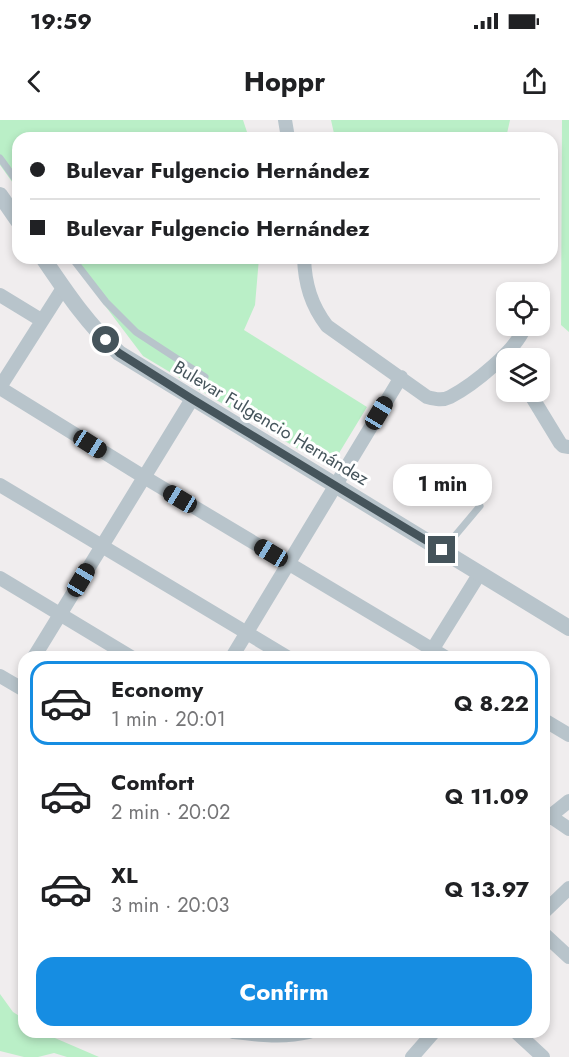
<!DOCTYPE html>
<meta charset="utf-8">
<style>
:root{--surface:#fff;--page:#f2f2f2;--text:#202124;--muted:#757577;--line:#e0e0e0;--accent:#168de2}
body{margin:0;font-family:Jost,sans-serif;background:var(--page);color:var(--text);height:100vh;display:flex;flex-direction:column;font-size:22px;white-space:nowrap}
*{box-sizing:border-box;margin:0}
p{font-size:20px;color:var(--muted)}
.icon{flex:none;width:33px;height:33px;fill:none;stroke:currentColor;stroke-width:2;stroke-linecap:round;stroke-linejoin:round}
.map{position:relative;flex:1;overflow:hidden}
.side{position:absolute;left:18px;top:531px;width:532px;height:387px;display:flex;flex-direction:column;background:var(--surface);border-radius:18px;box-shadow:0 3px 9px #0003}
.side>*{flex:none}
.banner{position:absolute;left:12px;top:12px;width:546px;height:132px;border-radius:18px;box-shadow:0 3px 9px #0003;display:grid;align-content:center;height:132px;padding:0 18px;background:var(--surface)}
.buttons{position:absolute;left:496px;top:162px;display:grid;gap:12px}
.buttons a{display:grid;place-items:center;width:54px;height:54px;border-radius:12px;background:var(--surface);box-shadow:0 3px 9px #0003;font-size:30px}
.end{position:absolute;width:27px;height:27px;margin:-14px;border:8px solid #45545b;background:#fff;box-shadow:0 0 0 3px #fff}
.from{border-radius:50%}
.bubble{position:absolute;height:42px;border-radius:18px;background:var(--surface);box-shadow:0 3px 9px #0003;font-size:20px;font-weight:700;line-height:42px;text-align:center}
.car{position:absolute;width:18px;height:36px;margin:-18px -9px;border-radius:8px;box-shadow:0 0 4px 2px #0007;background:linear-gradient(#222 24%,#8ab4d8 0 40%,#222 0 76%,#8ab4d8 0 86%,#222 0)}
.banner b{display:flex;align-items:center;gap:21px;height:57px;font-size:22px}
.banner b+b{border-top:2px solid var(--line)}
.banner i{width:15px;height:15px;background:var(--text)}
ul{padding:10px 0 0;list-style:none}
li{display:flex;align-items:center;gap:18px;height:84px;margin:0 12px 9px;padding:0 6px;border:3px solid transparent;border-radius:18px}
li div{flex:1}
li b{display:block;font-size:22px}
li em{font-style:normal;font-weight:700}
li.current{border-color:var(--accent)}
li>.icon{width:54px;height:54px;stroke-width:1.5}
.primary-button{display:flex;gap:12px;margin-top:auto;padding:12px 18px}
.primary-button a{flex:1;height:69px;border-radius:18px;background:var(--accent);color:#fff;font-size:24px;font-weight:700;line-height:69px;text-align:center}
.status{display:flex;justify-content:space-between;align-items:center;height:42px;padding:0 30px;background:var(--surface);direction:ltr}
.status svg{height:16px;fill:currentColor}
header{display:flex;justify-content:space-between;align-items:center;height:78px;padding:0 18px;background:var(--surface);font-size:27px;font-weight:700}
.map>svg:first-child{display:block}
.green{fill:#baefc7}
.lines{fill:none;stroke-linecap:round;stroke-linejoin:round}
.service{stroke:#b8c4cb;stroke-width:7}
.minor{stroke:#b8c4cb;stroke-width:14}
.tertiary{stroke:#b8c4cb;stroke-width:16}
.route{stroke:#45545b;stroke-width:8}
.labels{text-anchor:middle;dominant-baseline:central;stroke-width:6;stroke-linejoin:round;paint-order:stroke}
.street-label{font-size:18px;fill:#45545b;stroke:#fff}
</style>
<div class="status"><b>19:59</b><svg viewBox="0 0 49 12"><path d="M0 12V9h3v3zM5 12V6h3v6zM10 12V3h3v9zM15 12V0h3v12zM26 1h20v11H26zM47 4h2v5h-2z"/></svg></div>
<header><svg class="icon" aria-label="back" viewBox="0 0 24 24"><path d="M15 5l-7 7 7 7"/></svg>Hoppr<svg class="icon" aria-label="share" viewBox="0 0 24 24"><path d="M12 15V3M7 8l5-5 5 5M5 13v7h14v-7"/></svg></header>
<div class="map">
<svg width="569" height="937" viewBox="0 0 569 937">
<rect width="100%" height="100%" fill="#f0edee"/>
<path class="green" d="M0,0H243L249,18H18V70L0,45Z
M331,0H510L506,18H335Z
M562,0H569V212L561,205Z
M69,138H259L255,185L244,210L367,287L330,348L143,236Z
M0,874L13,892L24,899V912H41L99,937H67L54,933L38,937H24L0,931Z"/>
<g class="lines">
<path class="service" d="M0,38L18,63
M72,138L106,182L136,212L205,257
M443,430L480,386"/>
<path class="minor" d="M285,0L288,18
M304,138C305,164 311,185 327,206L427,277C435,279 442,281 450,277C473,265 517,230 525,206
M0,175L41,200
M0,267L63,168
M0,268L144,357L445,537
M529,272L560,323L563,326L569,327
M0,365L287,537
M0,458L131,537
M429,535L480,453
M34,537L192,279
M232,537L401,257
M0,556L24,570
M544,600L569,615
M544,692L569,709
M544,701L569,681
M544,792L569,768
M544,814L569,837
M233,912C259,915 284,918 309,912
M516,912L543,937
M412,937L434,912"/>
<path class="tertiary" d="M0,75L18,101
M43,138C66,172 88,205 119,233L569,508"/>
</g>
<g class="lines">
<path class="route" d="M106,220L119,233L192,279L442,430"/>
</g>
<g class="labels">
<g class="street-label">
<text transform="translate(271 303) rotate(31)">Bulevar Fulgencio Hernández</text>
</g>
</g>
</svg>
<div class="buttons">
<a><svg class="icon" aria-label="locate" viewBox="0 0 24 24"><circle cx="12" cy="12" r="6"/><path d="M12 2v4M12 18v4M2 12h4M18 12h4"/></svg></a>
<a><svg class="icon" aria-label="layers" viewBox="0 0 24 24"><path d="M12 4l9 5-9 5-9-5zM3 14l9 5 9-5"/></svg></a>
</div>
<i class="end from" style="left:106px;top:220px"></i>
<i class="end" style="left:442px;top:430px"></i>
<div class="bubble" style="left:393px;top:344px;width:99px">1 min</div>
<i class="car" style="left:379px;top:293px;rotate:31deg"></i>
<i class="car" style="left:90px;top:324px;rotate:122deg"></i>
<i class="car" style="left:180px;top:379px;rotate:301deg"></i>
<i class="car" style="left:271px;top:433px;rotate:301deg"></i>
<i class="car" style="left:81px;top:460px;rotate:31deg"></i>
<div class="banner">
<b><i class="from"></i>Bulevar Fulgencio Hernández</b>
<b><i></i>Bulevar Fulgencio Hernández</b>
</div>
<section class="side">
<ul>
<li class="current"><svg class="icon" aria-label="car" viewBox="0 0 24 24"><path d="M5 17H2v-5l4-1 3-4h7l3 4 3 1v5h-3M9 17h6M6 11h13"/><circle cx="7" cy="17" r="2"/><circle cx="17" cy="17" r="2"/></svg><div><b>Economy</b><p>1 min · 20:01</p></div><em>Q 8.22</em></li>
<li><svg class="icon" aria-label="car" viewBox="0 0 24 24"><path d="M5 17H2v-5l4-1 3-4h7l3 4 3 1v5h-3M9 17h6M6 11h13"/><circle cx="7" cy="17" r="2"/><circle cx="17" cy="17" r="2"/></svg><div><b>Comfort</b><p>2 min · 20:02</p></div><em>Q 11.09</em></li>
<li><svg class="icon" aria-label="car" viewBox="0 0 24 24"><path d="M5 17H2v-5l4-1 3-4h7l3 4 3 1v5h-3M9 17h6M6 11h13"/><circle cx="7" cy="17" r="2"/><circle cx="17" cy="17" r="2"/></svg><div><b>XL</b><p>3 min · 20:03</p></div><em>Q 13.97</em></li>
</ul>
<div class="primary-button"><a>Confirm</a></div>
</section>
</div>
